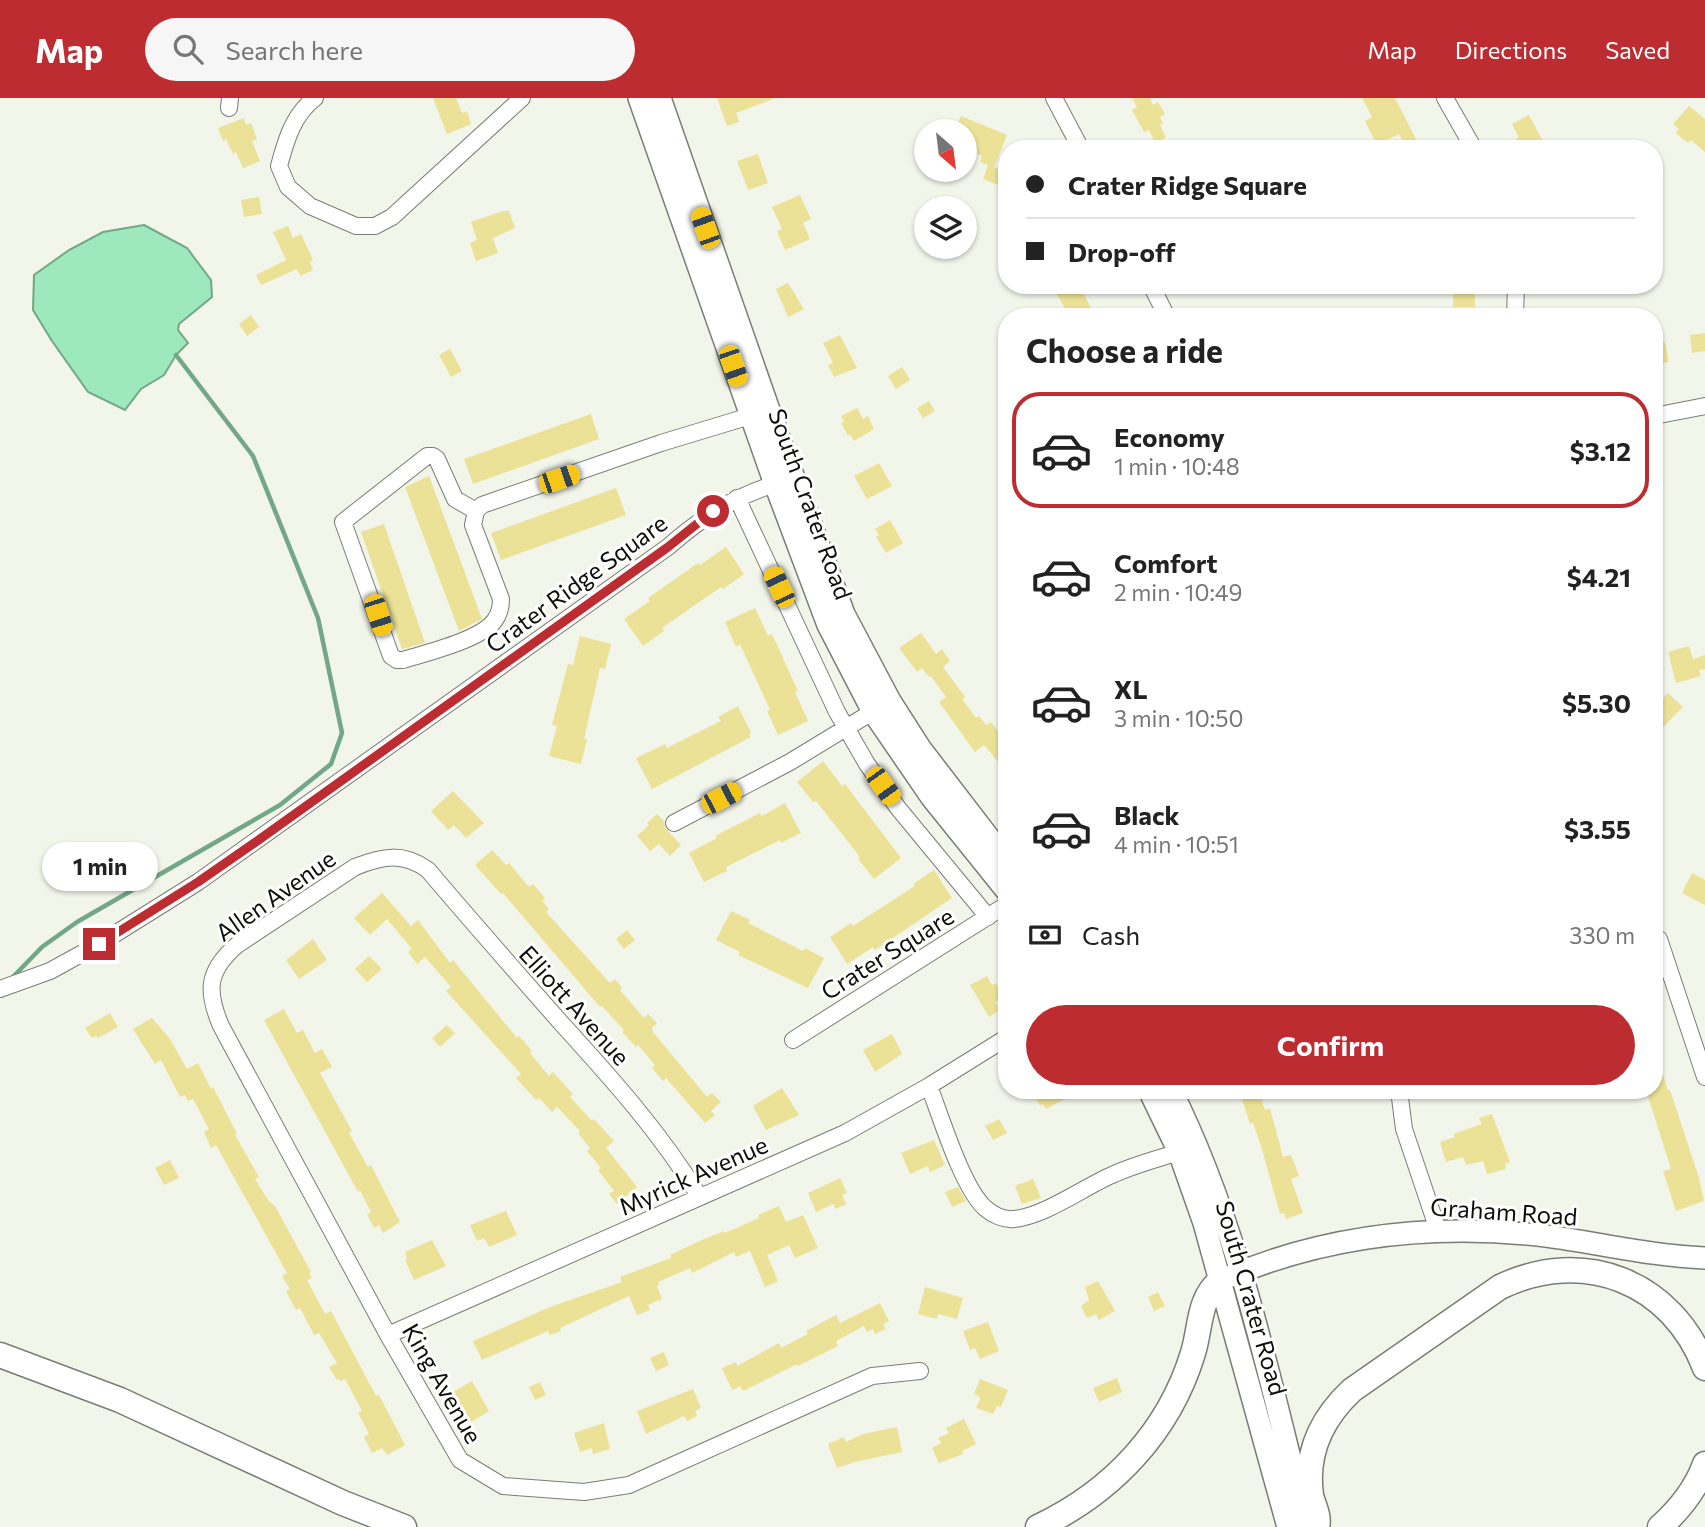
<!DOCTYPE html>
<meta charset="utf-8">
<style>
:root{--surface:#fff;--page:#f6f6f6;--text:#222;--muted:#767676;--line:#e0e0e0;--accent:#bc2c30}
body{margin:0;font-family:Commissioner,sans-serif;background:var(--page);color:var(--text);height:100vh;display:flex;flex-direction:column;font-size:26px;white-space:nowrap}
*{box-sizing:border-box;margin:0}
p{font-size:23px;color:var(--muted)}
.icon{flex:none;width:38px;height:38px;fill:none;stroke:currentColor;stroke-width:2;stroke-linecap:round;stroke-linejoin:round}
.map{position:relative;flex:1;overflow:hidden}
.side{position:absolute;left:998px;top:210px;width:665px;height:791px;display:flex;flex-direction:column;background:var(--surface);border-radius:28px;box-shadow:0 2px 5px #0004}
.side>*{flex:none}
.top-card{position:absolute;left:998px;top:42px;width:665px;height:154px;border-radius:28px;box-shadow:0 2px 5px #0004;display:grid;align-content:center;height:154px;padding:0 28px;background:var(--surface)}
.needle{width:46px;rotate:152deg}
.controls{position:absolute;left:914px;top:21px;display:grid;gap:14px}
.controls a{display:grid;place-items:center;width:63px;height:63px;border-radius:50%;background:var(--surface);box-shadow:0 2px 5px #0004;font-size:35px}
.end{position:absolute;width:32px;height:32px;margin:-16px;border:9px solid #bc2c30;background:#fff;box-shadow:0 0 0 4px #fff}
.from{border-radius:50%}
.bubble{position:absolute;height:49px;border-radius:24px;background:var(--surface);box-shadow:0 2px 5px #0004;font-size:23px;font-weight:700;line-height:49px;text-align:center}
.car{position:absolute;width:21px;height:42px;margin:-21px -10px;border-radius:9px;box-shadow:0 0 5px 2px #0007;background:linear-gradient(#f5c518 24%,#345 0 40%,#f5c518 0 76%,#345 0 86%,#f5c518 0)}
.top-card b{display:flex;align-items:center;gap:24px;height:66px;font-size:26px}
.top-card b+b{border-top:2px solid var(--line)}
.top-card i{width:18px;height:18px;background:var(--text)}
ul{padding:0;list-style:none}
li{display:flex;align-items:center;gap:21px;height:116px;margin:0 14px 10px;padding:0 14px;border:4px solid transparent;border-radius:28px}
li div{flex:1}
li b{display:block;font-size:26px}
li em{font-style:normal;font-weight:700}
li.on{border-color:var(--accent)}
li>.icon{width:63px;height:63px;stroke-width:1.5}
h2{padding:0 28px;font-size:32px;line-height:84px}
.pay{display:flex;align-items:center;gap:18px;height:77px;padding:0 28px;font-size:26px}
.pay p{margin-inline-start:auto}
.button{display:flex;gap:14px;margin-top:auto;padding:14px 28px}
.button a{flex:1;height:80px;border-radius:42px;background:var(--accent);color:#fff;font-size:28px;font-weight:700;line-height:80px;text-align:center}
header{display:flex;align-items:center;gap:42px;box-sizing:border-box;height:98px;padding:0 35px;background:var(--accent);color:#fff}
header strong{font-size:33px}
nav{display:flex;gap:38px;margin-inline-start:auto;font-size:24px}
.search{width:490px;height:63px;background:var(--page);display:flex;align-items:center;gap:18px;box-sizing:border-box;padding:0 24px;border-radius:38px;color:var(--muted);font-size:26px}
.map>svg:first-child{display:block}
.water{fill:#9de8bd;stroke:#72a787;stroke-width:2}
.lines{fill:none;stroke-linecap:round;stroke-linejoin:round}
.stream{stroke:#72a787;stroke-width:4.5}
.building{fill:#ece297}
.minor-casing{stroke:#7a7d73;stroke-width:18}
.major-casing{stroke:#7a7d73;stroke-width:24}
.highway-casing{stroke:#7a7d73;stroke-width:27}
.minor{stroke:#fff;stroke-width:16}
.major{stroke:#fff;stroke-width:21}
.highway{stroke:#fff;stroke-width:24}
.route{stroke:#bc2c30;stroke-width:9}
.labels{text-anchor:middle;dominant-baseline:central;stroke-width:6;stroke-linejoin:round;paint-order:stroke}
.street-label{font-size:24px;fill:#0d0e0a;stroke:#fff}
</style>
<header>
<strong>Map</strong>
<div class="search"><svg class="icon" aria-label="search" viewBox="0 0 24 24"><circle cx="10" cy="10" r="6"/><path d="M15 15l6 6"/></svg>Search here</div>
<nav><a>Map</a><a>Directions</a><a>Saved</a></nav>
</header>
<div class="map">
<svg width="1705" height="1429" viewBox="0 0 1705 1429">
<rect width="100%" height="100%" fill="#f2f5ea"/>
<path class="water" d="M144,127L187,150L211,182L212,199L179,226L178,232L188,245L176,257L164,277L141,291L125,312L88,294L52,243L33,212L34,177L69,152L103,134Z"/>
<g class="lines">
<path class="stream" d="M11,881L42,849L77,824L280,707L331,666L342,635L318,520L253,358L176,257"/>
</g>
<path class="building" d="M433,0H456L462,15L467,13L471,26L447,36Z
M717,0H773V1L736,15L739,24L727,28Z
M1132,0H1150L1153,7L1158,4L1165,16L1160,19L1163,25L1160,27L1166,39L1155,45L1149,32L1144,34L1132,12L1137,9Z
M1362,0H1395L1421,51H1407L1399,36L1377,47L1365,23L1372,19Z
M1689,8L1705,21V54L1691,42L1688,45L1676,35L1679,31L1673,26Z
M1529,17L1547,51H1522L1516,41L1519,39L1512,26Z
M961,18L1007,37L994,69L1006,74L1001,88L983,81L988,67L980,64L982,58L964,51V33H955Z
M244,20L246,27L251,25L257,41L252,43L260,63L243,70L236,54L233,56L226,41L223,43L218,30Z
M758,56L768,85L748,92L737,63Z
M800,97L811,121L803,125L810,141L785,152L777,133L782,131L772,109Z
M259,99L262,116L244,119L241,102Z
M503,113H509L515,130L493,140L498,155L476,163L470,145L477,142L471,124Z
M288,128L293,140L301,136L313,162L310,164L313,172L300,178L297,171L261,187L256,177L286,162L273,134Z
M788,185L804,211L788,219L776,191Z
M1065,187H1080L1095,219H1070L1055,193Z
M1453,187H1475V209H1453Z
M251,217L259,229L247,238L239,226Z
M1705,235V253L1692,255L1690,237Z
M840,237L857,270L834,279L828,267L833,265L823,245Z
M1665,244L1669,264L1654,267V246Z
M450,251L462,273L451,279L439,257Z
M902,269L910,282L896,291L888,278Z
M929,303L935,313L923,320L917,310Z
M857,310L863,321L868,318L874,331L854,343L850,336L848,338L841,325L844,324L841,318Z
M591,316L599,341L473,386L464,361Z
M879,365L892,388L867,401L854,378Z
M429,378L482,521L459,533L405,389Z
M616,390L626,417L501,462L491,435Z
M890,422L903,445L886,455L876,439L879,437L875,431Z
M384,426L425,545L402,551L361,434Z
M726,449L744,476L723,491L721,489L662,530L664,533L643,548L624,521L650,503L648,500L698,465L700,467Z
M755,510L768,538L772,536L798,593L795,594L808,623L778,637L767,613L770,612L740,546L736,549L725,524Z
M921,535L936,556L942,551L950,563L943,569L965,599L962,601L976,620L979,618L986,627L991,624L1000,636L1006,632V673L984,647L975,654L939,604L946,599L931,578L929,579L922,570L917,574L899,550Z
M580,538L611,546L605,571L600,570L584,641H587L581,666L549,658L557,628L552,627L568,566L573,567Z
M1689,548L1693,561L1705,557V571L1699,572L1701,578L1676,585L1668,554Z
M1668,595L1683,609L1660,632L1654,626V610Z
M738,608L751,635L749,636L751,639L652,691L636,660L665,646L667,650L721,623L718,619Z
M823,663L842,688L845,686L901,760L874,781L858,761L860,759L816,703L813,704L797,684Z
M453,693L484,725L466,740L454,727L448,732L431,713Z
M785,705L801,735L781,745L780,742L726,769L727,773L704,784L689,755L717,740L715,738L760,715L762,718Z
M657,716L664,723L665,730L681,747L670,758L659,746L650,753L637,738L649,727L647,725Z
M492,752L506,767L509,765L529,789L533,786L545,800L542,803L549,811L546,814L573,844L610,885L615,881L622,890L620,892L644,920L648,916L657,925L652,930L653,934L707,999L712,995L721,1004L711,1013L715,1017L705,1025L666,980L663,983L652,970L655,967L638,947L636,949L622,934L624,932L602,908L600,909L503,795L501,796L475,767Z
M934,772L952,800L875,852L873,849L847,866L830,839L851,825L853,828L915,788L913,786Z
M1692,775L1705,782V807L1682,795Z
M382,795L411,828L418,822L450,865L453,862L517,940L519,938L532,953L530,955L549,978L553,974L573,996L570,999L592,1023L594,1021L614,1043L606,1050L637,1089L617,1106L609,1096L614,1093L598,1072L601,1070L587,1053L590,1050L578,1035L580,1033L557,1009L552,1014L539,1000L536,1002L516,980L521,976L446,893L451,889L425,859L417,866L408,854L412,851L387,821L370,837L354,820Z
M731,813L750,822L748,825L803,853L805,850L824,860L808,890L738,857L740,854L716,842Z
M627,832L635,842L624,851L616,841Z
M313,841L327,862L299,881L286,862Z
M369,858L382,871L367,884L355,871Z
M987,878L992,887L996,885L1004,899L995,904L1000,912L989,919L970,887Z
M284,911L297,935L303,932L315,955L322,951L332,969L320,975L352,1033L349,1035L368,1069L371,1067L400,1124L383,1135L379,1127L374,1130L367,1116L371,1114L360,1092L358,1094L264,922Z
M110,915L118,929L98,940L96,938L92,940L85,930Z
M152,920L170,941L187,971L198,965L211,991L213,989L237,1036L235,1037L259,1079L255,1081L268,1102L275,1108L311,1174L309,1175L312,1180L307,1182L325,1216L331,1213L376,1298L379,1297L405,1347L387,1357L382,1350L372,1355L364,1339L369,1336L358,1315L362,1313L345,1281L341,1283L339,1281L337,1282L329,1269L337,1265L319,1235L314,1237L300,1210L296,1212L286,1193L290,1191L282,1178L287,1175L216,1047L211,1050L204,1034L209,1031L193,1001L188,1003L185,997L180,999L161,962L155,966L133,931Z
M447,927L455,935L440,949L432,940Z
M892,936L902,956L875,974L863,952Z
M1656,956L1668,992H1670L1699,1080L1704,1103L1676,1113L1663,1073L1671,1071L1646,992H1654V957Z
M782,990L799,1017L766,1032L753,1008Z
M1032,992H1060L1065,1001L1046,1011L1043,1006L1040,1008Z
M1239,992H1258L1265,1012L1270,1010L1283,1059L1291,1057L1299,1078L1291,1081L1303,1115L1286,1121L1284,1115L1280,1116L1261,1048L1253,1025L1250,1026Z
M1492,1016L1510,1064L1505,1066L1506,1071L1487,1076L1483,1063L1466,1067L1463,1059L1446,1064L1440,1044L1455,1039L1453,1036L1482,1026L1479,1020Z
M999,1021L1007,1035L993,1042L985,1028Z
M934,1042L945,1067L930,1074L928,1068L910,1076L901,1055Z
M170,1062L179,1080L164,1087L155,1070Z
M840,1080L847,1095L842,1097L846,1106L836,1111L833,1106L816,1114L808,1095Z
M1033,1081L1041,1100L1022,1106L1015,1088Z
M958,1089L966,1103L952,1109L945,1094Z
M779,1108L786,1124L803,1117L818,1150L795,1160L789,1147L767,1157L778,1183L765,1189L750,1153L736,1159L734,1154L692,1175L690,1170L658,1184L659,1187L657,1188L662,1201L648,1207L650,1212L637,1217L629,1198L560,1230L561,1233L550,1237L548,1233L482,1262L473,1243L550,1209L622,1184L620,1179L671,1160L670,1157L695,1145L724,1133L725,1135L759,1120L758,1117Z
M506,1113L517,1137L489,1149L484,1140L477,1143L470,1127Z
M432,1142L446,1168L414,1182L405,1162L407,1161L405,1154Z
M1098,1183L1115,1213L1099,1222L1096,1216L1087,1220L1081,1208L1089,1202L1085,1189Z
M925,1189L963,1200L957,1221L938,1216L937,1221L918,1216Z
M1158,1194L1165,1208L1154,1213L1148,1199Z
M880,1205L889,1223L883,1226L886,1231L875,1236L873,1231L867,1234L864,1228L836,1243L838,1248L798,1268L797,1266L743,1293L740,1288L732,1292L722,1270L736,1264L737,1268L779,1245L781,1250L808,1236L806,1233L836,1217L840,1225Z
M988,1224L999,1253L980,1261L975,1250L970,1252L963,1233Z
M664,1254L669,1267L656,1273L650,1260Z
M1117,1280L1122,1294L1099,1304L1093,1290Z
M980,1281L1008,1292L1001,1309L997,1308L993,1316L976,1310L980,1301L979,1298L974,1296Z
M472,1283L489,1313L471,1324L453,1294Z
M540,1284L546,1297L535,1302L529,1289Z
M693,1291L701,1310L695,1313L697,1318L687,1323L684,1318L646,1336L637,1313Z
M964,1321L976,1346L962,1353L963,1356L939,1365L932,1350L941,1345L938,1340L949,1335L946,1330Z
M604,1325L610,1351L593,1356L592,1350L580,1354L574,1335Z
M897,1329L902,1354L855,1364L837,1370L828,1346L844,1339L846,1344L863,1336Z"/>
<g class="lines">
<g class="minor-casing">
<path id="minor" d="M315,0C293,17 286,42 279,68L288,89L310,108L356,128H375L392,119L522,0
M1054,0L1081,51
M1445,0L1474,51
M229,10L230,0
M1151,187L1167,219
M1515,219L1516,187
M1654,318L1705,308
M737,400L837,614L867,666L898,710L988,819
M476,413L455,401L437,361L433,358H427L343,424L391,558L397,562H403C426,555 481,542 495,522C500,515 501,509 501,501L473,427L476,413L482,407L661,345L760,315
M674,725L790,664L882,608
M1659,841L1705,979
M0,891L50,873L99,846L198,784L668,449C701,420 733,399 775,386
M793,942L1006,807
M929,988C941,1019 962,1089 985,1110C993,1117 1004,1122 1014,1121C1045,1118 1084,1089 1112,1077C1133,1067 1157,1061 1179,1054
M1399,992L1404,1031L1438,1132
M699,1098C660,1034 612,981 562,926C517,875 472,824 428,772C403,754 383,758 355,769L237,847C207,873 206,893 221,928L388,1237L460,1362L503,1388L584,1394L629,1387L872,1278L920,1273
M388,1237L845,1035L929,988L1006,940"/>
</g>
<g class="major-casing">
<path id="major" d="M639,0L775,386L828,527L873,614L932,700L1006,792
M660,0L769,312L844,516L890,603L920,650L1006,762
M1149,992L1179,1054L1204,1125L1288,1429
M1171,992C1238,1126 1268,1276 1305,1420
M1221,1182C1324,1137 1435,1125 1546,1138C1599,1145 1651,1158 1705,1160"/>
</g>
<g class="highway-casing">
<path id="highway" d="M0,1257L120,1302L343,1405L404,1429
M1038,1429C1112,1394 1169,1334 1193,1255C1201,1229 1198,1200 1221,1182
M1317,1429C1320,1418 1313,1407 1311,1397C1305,1354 1322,1320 1352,1292L1500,1189C1583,1149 1672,1183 1705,1270
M1660,1429C1680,1411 1696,1391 1705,1366"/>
</g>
<use href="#minor" class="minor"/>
<use href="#major" class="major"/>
<use href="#highway" class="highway"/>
</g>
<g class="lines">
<path class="route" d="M99,846L198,784L260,741L668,449L713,413"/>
</g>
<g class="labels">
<g class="street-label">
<text transform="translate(811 406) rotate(70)">South Crater Road</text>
<text transform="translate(576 485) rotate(-36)">Crater Ridge Square</text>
<text transform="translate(275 797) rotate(-35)">Allen Avenue</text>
<text transform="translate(887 855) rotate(-32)">Crater Square</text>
<text transform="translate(575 907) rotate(48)">Elliott Avenue</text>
<text transform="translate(693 1077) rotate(-24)">Myrick Avenue</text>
<text transform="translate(1504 1113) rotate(4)">Graham Road</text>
<text transform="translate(1252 1200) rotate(74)">South Crater Road</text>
<text transform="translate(443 1285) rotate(60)">King Avenue</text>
</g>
</g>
</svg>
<div class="controls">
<a><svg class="needle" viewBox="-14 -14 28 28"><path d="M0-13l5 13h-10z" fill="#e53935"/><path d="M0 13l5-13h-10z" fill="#767676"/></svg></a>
<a><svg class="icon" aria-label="layers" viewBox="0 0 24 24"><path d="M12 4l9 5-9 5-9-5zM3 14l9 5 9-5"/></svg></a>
</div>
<i class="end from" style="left:713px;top:413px"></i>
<i class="end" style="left:99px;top:846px"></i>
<div class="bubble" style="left:42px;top:744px;width:116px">1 min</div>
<i class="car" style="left:705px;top:130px;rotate:340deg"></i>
<i class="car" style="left:733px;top:268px;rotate:161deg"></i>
<i class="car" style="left:559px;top:381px;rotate:71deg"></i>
<i class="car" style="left:779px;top:489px;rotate:335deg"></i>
<i class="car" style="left:378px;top:517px;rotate:162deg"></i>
<i class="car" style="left:883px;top:688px;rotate:144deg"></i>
<i class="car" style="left:721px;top:700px;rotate:63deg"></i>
<div class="top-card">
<b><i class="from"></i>Crater Ridge Square</b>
<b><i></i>Drop-off</b>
</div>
<section class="side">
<h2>Choose a ride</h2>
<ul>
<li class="on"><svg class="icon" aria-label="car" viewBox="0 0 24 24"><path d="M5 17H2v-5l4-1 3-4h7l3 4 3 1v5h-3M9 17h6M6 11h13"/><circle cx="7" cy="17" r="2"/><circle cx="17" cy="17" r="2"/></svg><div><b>Economy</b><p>1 min · 10:48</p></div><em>$3.12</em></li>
<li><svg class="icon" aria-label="car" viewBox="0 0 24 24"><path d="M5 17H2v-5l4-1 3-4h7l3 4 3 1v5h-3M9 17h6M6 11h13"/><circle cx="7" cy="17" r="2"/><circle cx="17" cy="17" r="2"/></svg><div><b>Comfort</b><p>2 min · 10:49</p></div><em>$4.21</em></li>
<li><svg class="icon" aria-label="car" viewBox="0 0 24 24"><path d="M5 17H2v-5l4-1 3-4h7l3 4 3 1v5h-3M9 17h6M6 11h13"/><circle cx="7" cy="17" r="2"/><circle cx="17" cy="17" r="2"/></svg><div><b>XL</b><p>3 min · 10:50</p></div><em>$5.30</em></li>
<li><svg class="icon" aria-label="car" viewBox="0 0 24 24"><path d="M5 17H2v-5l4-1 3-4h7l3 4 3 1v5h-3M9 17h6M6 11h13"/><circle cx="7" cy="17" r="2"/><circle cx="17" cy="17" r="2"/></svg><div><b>Black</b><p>4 min · 10:51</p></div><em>$3.55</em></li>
</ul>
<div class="pay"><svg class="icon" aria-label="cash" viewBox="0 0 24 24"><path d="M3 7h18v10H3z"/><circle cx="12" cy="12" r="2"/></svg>Cash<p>330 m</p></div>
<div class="button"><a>Confirm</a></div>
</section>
</div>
